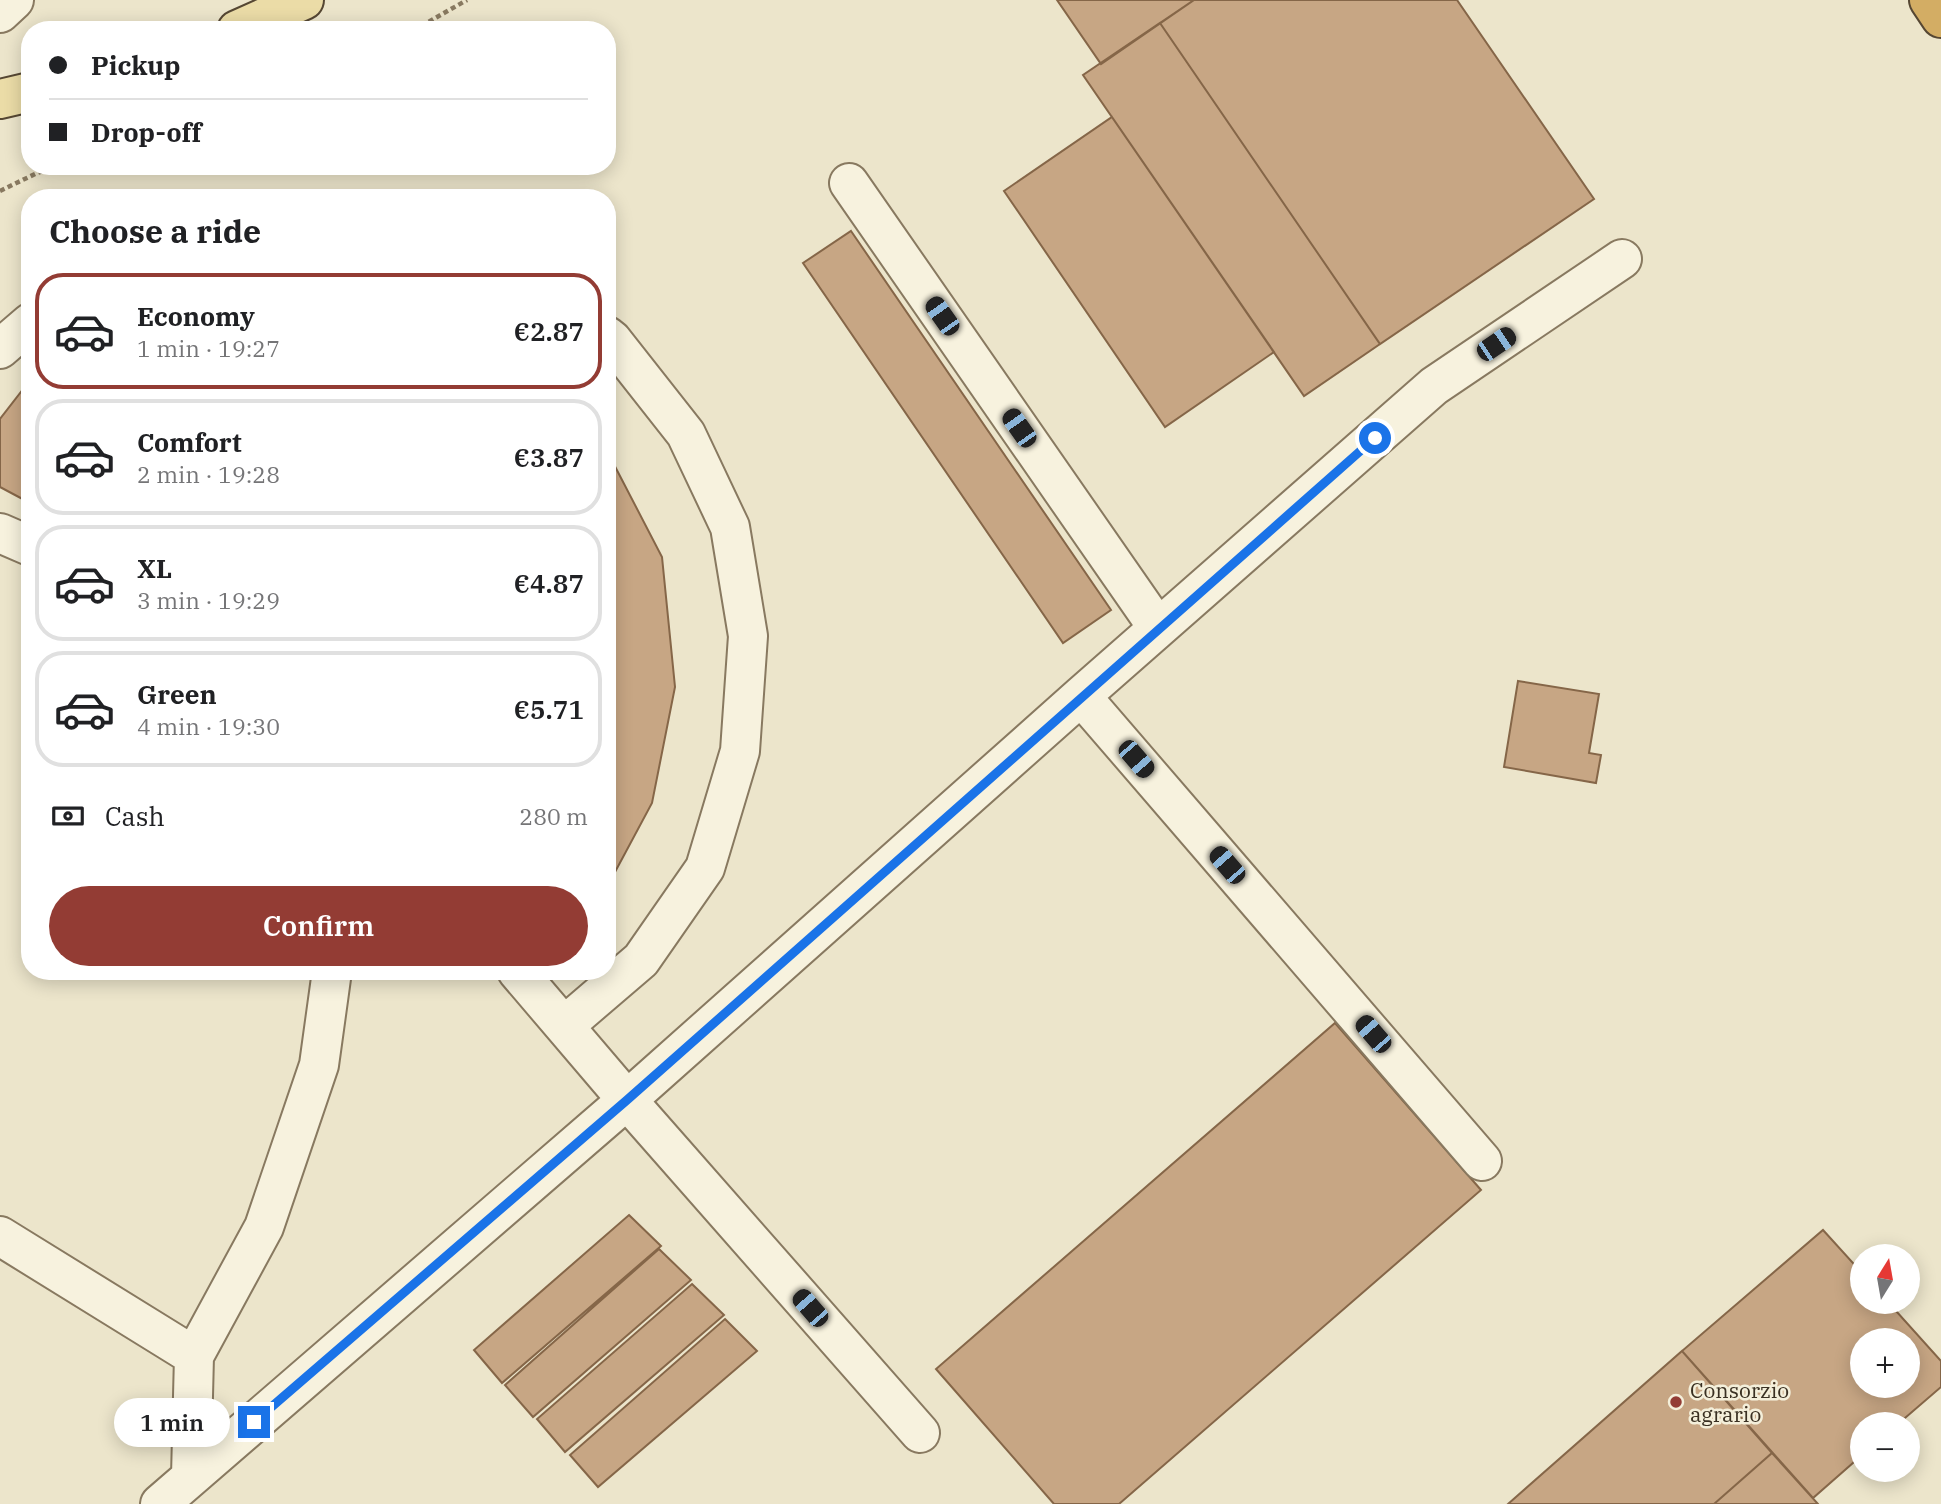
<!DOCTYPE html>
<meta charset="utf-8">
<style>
:root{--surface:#fff;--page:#f6f6f6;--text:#202124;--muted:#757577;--line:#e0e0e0;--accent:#933c34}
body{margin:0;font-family:"IBM Plex Serif",serif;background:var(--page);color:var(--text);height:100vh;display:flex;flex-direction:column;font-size:26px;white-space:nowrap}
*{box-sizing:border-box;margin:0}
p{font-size:23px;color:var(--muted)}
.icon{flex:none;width:38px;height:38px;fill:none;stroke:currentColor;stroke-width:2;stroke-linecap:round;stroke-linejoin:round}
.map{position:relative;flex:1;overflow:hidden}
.sheet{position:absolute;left:21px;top:189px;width:595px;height:791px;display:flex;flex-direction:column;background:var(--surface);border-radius:28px;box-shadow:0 4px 18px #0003}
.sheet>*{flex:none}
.top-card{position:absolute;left:21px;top:21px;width:595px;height:154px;border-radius:28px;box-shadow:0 4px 18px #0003;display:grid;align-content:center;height:154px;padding:0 28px;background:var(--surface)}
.needle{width:46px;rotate:11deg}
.fabs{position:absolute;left:1850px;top:1244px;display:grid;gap:14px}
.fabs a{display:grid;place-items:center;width:70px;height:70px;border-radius:50%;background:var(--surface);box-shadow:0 4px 18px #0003;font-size:35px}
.end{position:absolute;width:32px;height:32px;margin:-16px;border:9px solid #1a73e8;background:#fff;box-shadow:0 0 0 4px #fff}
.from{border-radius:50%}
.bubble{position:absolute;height:49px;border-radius:24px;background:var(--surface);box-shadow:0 4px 18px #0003;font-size:23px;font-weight:600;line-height:49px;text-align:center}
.car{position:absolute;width:21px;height:42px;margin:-21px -10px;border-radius:9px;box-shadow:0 0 5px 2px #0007;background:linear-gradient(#222 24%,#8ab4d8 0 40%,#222 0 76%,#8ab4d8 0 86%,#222 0)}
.top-card b{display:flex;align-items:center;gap:24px;height:66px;font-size:26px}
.top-card b+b{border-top:2px solid var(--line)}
.top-card i{width:18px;height:18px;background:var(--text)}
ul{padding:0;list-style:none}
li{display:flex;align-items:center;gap:21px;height:116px;margin:0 14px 10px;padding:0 14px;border:4px solid var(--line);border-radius:28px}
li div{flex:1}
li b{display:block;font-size:26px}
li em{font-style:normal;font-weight:600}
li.current{border-color:var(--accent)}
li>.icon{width:63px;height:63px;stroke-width:1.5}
h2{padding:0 28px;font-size:32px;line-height:84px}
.pay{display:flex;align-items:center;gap:18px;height:77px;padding:0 28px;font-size:26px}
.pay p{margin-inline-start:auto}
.cta{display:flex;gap:14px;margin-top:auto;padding:14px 28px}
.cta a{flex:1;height:80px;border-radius:42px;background:var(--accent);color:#fff;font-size:28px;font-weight:600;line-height:80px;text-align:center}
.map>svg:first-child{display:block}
.building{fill:#c7a684;stroke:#856648;stroke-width:2;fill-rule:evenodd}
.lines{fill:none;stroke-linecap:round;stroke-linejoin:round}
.minor-casing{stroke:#887960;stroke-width:42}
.major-casing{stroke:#564733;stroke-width:42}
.highway-casing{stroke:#564733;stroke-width:42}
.path{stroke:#887960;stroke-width:4.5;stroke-dasharray:5 3.5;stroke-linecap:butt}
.minor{stroke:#f7f2de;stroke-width:38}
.major{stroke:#ebdca7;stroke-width:38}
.highway{stroke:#d3ad64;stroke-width:38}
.route{stroke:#1a73e8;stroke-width:9}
.poi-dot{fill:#933c34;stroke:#f4efda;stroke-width:2.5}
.labels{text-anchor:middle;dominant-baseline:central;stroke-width:5;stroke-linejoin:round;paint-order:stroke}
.poi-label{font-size:21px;fill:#3a3022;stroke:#f4efda;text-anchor:start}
</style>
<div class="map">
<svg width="1941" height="1504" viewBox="0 0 1941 1504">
<rect width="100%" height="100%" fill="#ece5cb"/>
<path class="building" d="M1057,0H1194L1101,64Z
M1194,0H1457L1594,199L1380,344L1160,23Z
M1160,23L1380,344L1304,396L1083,75Z
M1112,117L1274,352L1165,427L1004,191Z
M851,231L1111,610L1063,643L803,263Z
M30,384V503L0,487V419L24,388Z
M607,451L662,557L675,687L652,803L607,887Z
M1518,681L1599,694L1589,753L1601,755L1596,783L1504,767Z
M1335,1023L1481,1190L1119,1504H1054L936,1369Z
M629,1215L661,1246L502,1383L474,1350Z
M1823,1230L1862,1273V1302H1888L1941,1361V1387L1898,1424H1862V1455L1813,1498L1682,1351ZM1862,1340H1908V1386H1862Z
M659,1249L691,1280L533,1417L505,1385Z
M692,1284L724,1315L565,1452L537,1419Z
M725,1319L757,1351L598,1487L570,1455Z
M1682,1351L1772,1453L1714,1504H1508Z
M1772,1453L1818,1504H1714Z"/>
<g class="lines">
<g class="minor-casing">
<path id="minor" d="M0,13L14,0
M849,183L1158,628
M0,349L30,323
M0,533L30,546
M1081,696L1482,1161
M517,971L627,1100L920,1433
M564,1026L641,960L705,868L740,751L748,636L730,527L686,434L612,340L607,336
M0,1236L194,1356
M191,1476L194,1356L264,1227L319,1065L332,971
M160,1504L627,1100L1081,696L1434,386L1622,259"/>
</g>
<g class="major-casing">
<path id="major" d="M237,30L304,0
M0,99L30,92"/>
</g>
<g class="highway-casing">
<path id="highway" d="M1929,0L1941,18"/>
</g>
<path class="path" d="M414,30L467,0
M0,191L37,173L58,166"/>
<use href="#minor" class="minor"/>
<use href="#major" class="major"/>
<use href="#highway" class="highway"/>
</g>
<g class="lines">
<path class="route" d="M254,1422L627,1100L1375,438"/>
</g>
<circle class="poi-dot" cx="1676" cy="1402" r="7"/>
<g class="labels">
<g class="poi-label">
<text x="1690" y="1390">Consorzio<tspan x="1690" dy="24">agrario</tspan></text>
</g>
</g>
</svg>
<div class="fabs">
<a><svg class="needle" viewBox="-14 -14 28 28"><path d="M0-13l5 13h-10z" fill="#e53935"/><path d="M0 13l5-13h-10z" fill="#757577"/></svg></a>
<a>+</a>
<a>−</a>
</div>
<i class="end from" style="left:1375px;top:438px"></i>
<i class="end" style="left:254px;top:1422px"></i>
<div class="bubble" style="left:114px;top:1398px;width:116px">1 min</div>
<i class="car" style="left:942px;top:316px;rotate:325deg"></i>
<i class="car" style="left:1496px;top:344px;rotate:56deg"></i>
<i class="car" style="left:1019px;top:428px;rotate:325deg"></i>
<i class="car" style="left:1136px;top:759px;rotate:139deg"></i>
<i class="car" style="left:1227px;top:865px;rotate:319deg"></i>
<i class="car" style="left:1373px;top:1034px;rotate:319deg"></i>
<i class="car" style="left:810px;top:1308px;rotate:319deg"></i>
<div class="top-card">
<b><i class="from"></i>Pickup</b>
<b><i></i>Drop-off</b>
</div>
<section class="sheet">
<h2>Choose a ride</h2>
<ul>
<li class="current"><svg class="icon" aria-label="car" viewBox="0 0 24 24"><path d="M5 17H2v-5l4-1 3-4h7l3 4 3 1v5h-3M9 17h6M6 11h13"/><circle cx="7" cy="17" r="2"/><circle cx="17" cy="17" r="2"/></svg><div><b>Economy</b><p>1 min · 19:27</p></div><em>€2.87</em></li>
<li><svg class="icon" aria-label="car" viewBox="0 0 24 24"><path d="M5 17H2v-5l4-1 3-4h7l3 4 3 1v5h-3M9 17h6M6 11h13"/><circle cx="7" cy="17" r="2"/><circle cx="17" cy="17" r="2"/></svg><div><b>Comfort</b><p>2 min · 19:28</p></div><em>€3.87</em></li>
<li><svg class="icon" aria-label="car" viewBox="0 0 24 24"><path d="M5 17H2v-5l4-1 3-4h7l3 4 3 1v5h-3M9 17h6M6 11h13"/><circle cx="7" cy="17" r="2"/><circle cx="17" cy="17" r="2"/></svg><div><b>XL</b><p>3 min · 19:29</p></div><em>€4.87</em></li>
<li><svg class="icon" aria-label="car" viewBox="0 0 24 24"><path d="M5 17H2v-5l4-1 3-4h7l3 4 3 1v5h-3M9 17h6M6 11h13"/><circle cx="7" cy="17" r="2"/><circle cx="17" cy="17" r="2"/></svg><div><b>Green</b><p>4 min · 19:30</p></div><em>€5.71</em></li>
</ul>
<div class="pay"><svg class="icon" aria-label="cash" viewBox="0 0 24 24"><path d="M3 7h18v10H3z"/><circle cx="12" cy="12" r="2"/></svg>Cash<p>280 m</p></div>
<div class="cta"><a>Confirm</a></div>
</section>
</div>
